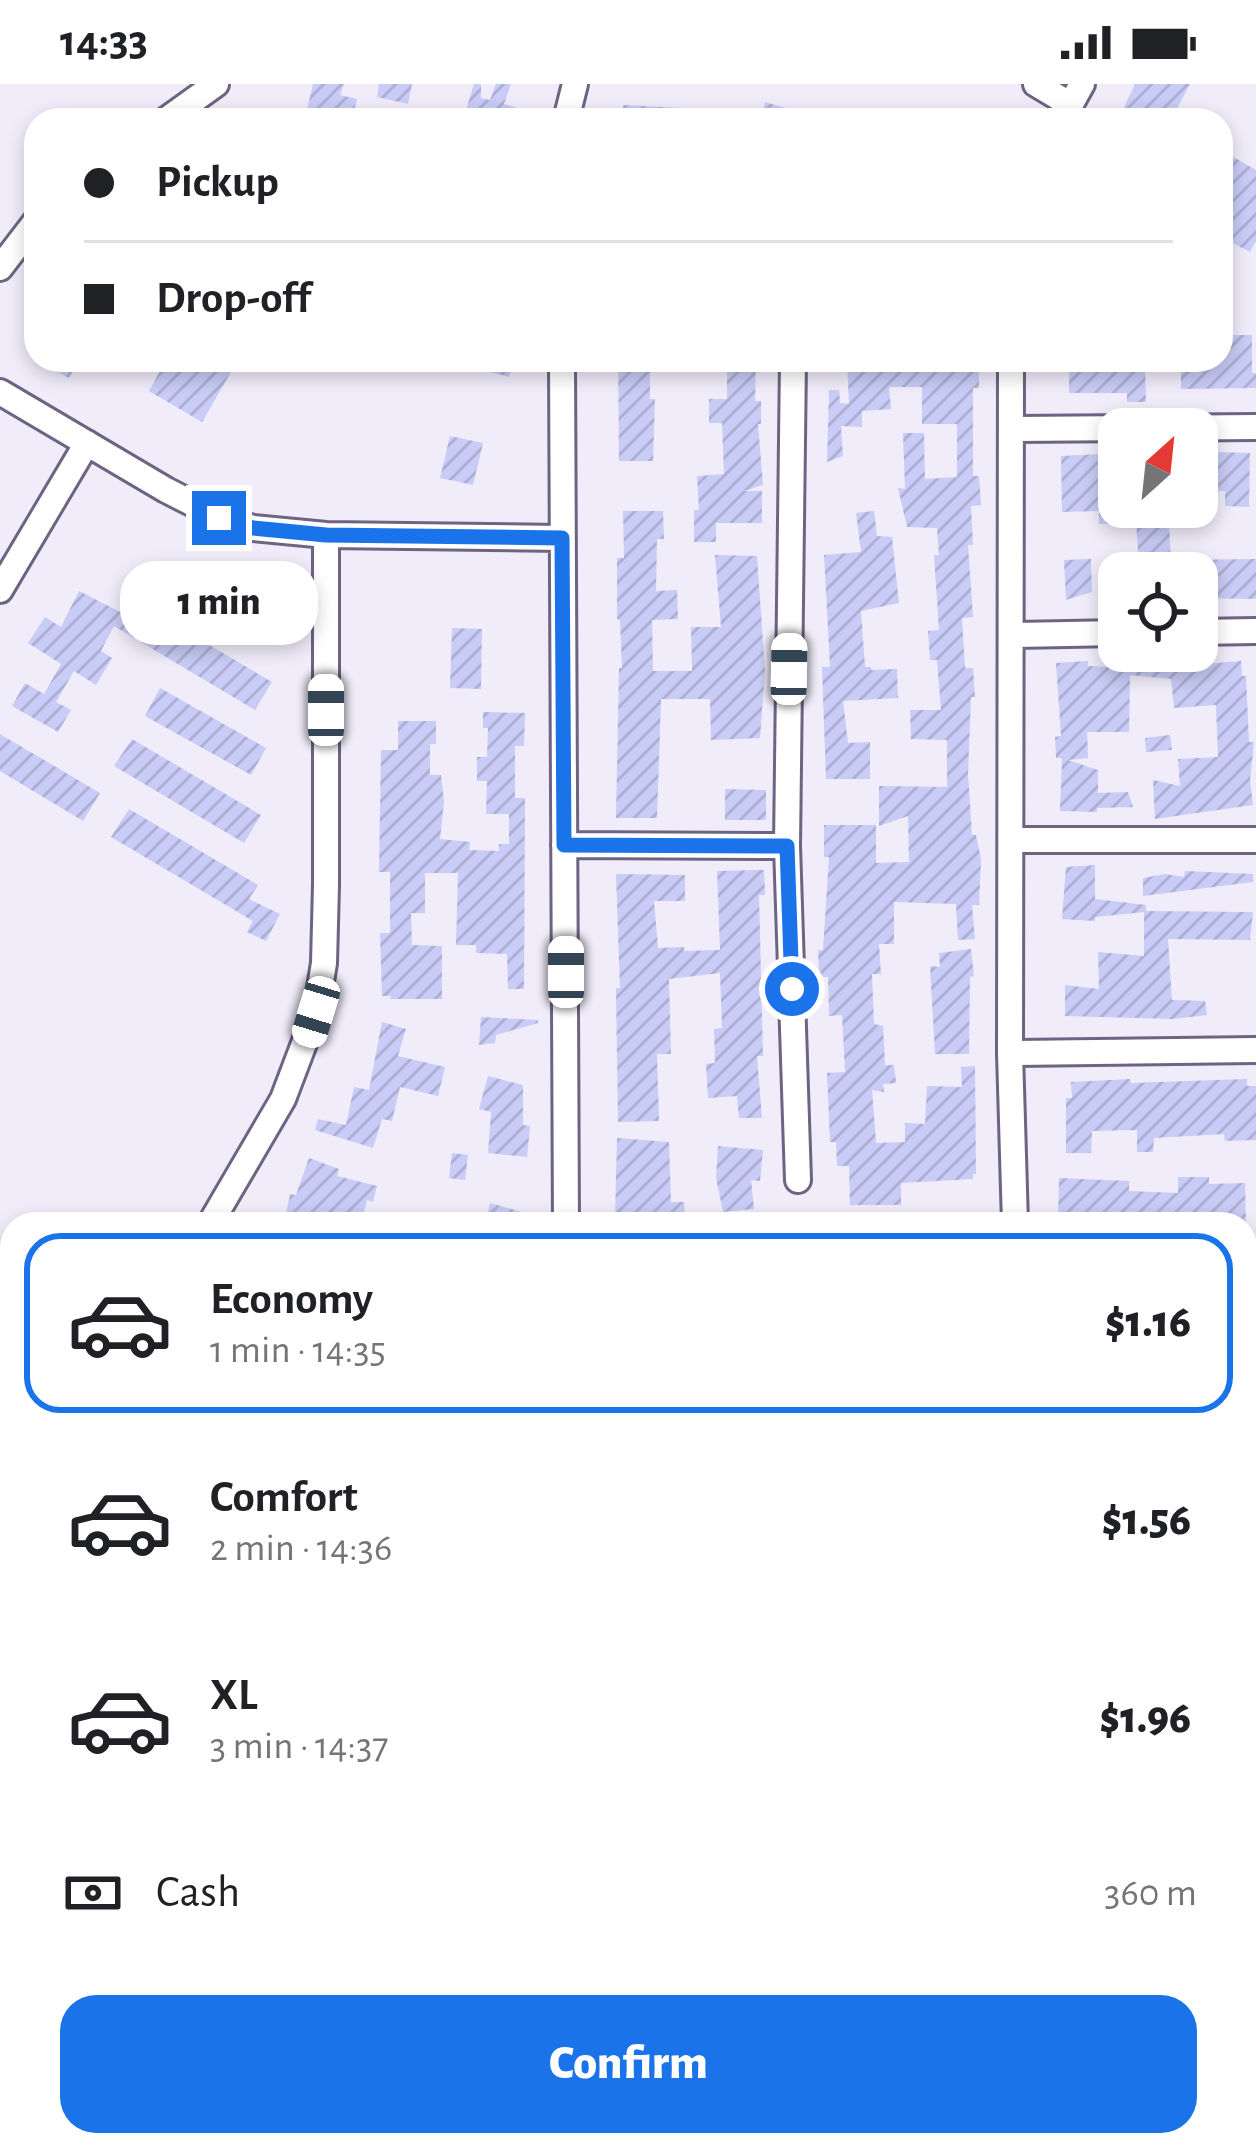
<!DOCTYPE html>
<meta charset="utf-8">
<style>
:root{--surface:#fff;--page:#f2f2f2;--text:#202124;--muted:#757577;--line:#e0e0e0;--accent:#1a73e8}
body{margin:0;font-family:"Alegreya Sans",sans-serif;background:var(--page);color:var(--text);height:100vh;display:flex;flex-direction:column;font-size:45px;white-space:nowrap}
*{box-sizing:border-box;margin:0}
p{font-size:39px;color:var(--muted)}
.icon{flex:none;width:66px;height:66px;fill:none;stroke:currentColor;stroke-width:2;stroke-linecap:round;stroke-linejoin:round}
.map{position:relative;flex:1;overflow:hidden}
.sheet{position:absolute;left:0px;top:1128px;width:1257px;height:945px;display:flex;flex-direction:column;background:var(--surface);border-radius:36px 36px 0 0;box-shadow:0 6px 18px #0003}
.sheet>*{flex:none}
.guide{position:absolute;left:24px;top:24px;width:1209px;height:264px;border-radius:36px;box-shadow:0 6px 18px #0003;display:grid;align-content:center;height:264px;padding:0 60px;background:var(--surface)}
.needle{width:78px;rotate:27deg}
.tools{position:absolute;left:1098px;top:324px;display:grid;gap:24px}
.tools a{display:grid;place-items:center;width:120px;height:120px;border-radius:24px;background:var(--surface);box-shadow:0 6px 18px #0003;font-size:60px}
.end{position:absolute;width:54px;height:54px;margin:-27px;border:15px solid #1a73e8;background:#fff;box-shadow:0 0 0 6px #fff}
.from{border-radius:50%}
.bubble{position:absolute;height:84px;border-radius:36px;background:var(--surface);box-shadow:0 6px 18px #0003;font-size:39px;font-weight:800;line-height:84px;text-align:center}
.car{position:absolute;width:36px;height:72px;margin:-36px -18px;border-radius:15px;box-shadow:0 0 9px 3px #0007;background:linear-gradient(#fff 24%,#345 0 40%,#fff 0 76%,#345 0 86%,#fff 0)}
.guide b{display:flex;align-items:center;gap:42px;height:114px;font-size:45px}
.guide b+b{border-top:3px solid var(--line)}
.guide i{width:30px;height:30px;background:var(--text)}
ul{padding:21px 0 0;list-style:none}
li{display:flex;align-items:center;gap:36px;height:180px;margin:0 24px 18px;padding:0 36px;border:6px solid transparent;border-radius:36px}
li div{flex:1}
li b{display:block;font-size:45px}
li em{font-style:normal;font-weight:800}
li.selected{border-color:var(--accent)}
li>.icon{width:108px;height:108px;stroke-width:1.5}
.pay{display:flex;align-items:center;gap:30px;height:132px;padding:0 60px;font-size:45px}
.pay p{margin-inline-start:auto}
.action{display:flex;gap:24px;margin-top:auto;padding:24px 60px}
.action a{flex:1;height:138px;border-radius:36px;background:var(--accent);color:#fff;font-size:48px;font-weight:800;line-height:138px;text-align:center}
.status{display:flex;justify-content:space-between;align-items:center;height:84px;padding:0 60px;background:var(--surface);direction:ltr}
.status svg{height:33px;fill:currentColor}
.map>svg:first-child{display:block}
.building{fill:url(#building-hatch)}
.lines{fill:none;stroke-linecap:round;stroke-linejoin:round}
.minor-casing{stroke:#6d6482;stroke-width:30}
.path{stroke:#8f8b99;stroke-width:3;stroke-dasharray:6 9;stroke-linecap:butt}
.minor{stroke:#fff;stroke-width:24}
.route{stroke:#1a73e8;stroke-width:15}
</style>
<div class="status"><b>14:33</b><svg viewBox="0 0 49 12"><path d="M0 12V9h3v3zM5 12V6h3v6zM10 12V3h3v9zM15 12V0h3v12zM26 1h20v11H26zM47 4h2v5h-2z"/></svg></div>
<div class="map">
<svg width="1256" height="2071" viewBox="0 0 1256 2071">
<defs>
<pattern id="building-hatch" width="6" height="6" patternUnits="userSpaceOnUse" patternTransform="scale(3)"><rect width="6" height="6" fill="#c8ccf6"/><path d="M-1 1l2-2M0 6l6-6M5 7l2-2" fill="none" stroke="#adb0d4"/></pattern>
</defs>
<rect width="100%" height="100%" fill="#f0ecfa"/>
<path class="building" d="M313,0H344L340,11L357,15L352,36L305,34Z
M379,0H412L408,20L377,13Z
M474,0H481V14L490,16L496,0H511L504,20L515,23L511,36H463Z
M1135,0H1190L1171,36H1118Z
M765,18L814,32L813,36H760Z
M623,21L682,24V36H623Z
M1221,66L1256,86V157L1250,168L1221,153Z
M1221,251H1252V289H1256V304L1181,305V276H1221Z
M34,276H79L69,294Z
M166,276H238L202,338L149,307Z
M464,276H514L509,293L463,280Z
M618,276H650V315H655L653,377H619Z
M727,276H756L755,317H761V340H758L763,401L744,407H762V439H716V458H694V426H699L697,392L724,390L722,339H709V315H727Z
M847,276H979V304H973V392H979L981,421L971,422L973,461H968L973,533L962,534L965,584H973L975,613H971L968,690L972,751H976L981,775L979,821H972L975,855L958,856L956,820L894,818V860H879L881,890H872L874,940L883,942L885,981H894L896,999L883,1000L884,1008L872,1006L876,1059L905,1058V1039L925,1040L927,1002L962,1003L961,983L975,982L976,1090H973V1095L901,1099V1121H850L849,1082H837L836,1058H830L827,989L845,988L842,931L829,932L828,893H819L818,866H823L829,773H824V741H876V779L909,778L908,732L879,742V702L947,703V656L911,655L910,626H941L937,576H930L928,547L939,546L934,471H939L937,444L907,443L898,404L905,405L903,349H924L925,395L957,393V340H922V303H889L891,325L862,327V343L841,342L843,372L827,378L829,306H839L840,319L849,320Z
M1069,282L1145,284L1146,318H1127V309H1069Z
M450,352L483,359L473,401L440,394Z
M1217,368L1250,369L1249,423L1225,422V407H1197V381H1217Z
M1119,369V423H1168L1171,476L1256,475V515L1197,514V489H1157L1156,479L1139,480L1136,439L1099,440V427L1062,428L1061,372Z
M623,427H663L664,455H657L656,507L677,506L678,535L652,536L653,587H692L691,543H721L715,471L757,472L765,587L760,654L711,656L710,615H661L657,734H616L619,584H622L620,536L617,535V474H624Z
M874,427L877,452L892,453L899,519L861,527L865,583H871V586L897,585L898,614L843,617L848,659L870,658V695H826L822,583H830L824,471L861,468L856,429Z
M1091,475L1092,508L1066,516L1064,476Z
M79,507L134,535L143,522L272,598L255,626L114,542L101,567L112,574L96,601L74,587L56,618L71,626L58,648L12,622L25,599L44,610L61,580L28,559L45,533L61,543Z
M452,544L482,545L481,605L450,604Z
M1203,573L1204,580L1241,577L1242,592H1246L1249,658H1254L1250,697L1253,721L1155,735L1153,696L1180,702L1178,675L1218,673L1216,621L1174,624L1171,595L1130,591L1129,648H1087L1088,674L1068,676L1098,686V709L1128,708L1133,723L1097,724V728L1060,727L1062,674H1056L1055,653L1061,652L1056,579L1088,577V582L1130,584Z
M160,604L266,664L251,691L145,632Z
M483,628L525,629L524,662H515V714H525L524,905H508L507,870L476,869V861H456L458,789H425V829H411L412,861L442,862V915H390L391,912H382L380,849H390V788H379L381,666H398V637H436V660H430V691H441L444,718L440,755L470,758L469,766L499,767V760H509V730H486L487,697H477V673H487L488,644H483Z
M0,650L100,709L83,737L0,687Z
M1170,651L1172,666L1146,668L1145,654Z
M132,655L261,731L244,759L114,682Z
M725,705L766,706V736H725Z
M129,725L258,801L249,815L280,830L266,857L247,848L253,837L111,753Z
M1095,781V815L1146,821V827L1253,828L1250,856L1168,855L1172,916L1205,917L1207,931L1173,935L1065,932V901L1099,905L1098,868L1144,872V828L1095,833V837L1062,835L1066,783Z
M764,786L765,811H759L763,972H757L762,1034H739L737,1012L708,1014L706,980L715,979L714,945L722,944L720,889L669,895L671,970H657L659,1037L618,1038L616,904H620L616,790L685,791V817H654L658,864L684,863V867L720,866L717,787Z
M1185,787L1253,790V798L1143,812V794L1165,790L1184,793Z
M971,865L974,892L970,893L969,970H935L930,882L940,883L939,869Z
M481,933L538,936V939L496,951L495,959L479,961Z
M382,938L406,945L398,972L445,983L438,1012L400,1003L392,1037L382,1035L373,1064L315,1046L318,1035L346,1041L354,1003L369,1006Z
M488,992L523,1001V1041L530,1042L527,1073L488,1069L491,1028L479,1025Z
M1130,995L1131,999L1247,995V1002H1256V1056L1225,1057L1224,1050L1154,1054L1153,1068H1137V1046L1092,1047L1091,1069H1066V1014H1072L1071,998Z
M617,1054L669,1058L671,1118H684L685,1133L615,1134Z
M718,1062L763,1066L760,1097L751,1096L754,1125L723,1128L716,1094Z
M452,1069L468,1071L465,1096L449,1094Z
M309,1074L339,1085L337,1092L377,1102L373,1118L367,1116L362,1137L329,1130L327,1140H284L290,1110L296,1111Z
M1178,1093H1209V1100L1245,1099L1246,1140H1094V1134L1058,1133L1059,1094L1129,1097V1107L1178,1109Z
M490,1119L548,1135V1140H485Z"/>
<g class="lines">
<g class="minor-casing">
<path id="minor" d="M1036,0L1071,21
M166,36L216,0
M566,36L575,0
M1062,36L1082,0
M0,184L36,137
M562,276L566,1140
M793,276L787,762L798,1096
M1011,276L1010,969L1015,1140
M0,308L166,406L219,433L253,444L326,451L562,454
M1013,345L1256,343
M0,506L87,359
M1197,548L1256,547
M1012,551L1119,549
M1012,756H1256
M564,761L787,762
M1010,969L1256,966
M210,1140L283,1015L316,928L324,879L326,801V451
M1245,1180H1256
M0,1385L12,1392
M1245,1446L1256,1449
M0,1501L12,1480
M0,2012L12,2016
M525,2061L544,2071
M93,2071L100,2061
M605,2071L611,2061"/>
</g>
<path class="path" d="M1245,2045L1256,2008
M324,2071L330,2061
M1228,2071L1235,2061"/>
<use href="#minor" class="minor"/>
</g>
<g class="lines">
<path class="route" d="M219,434L253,444L326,451L562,454L564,761L787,762L792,905"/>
</g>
</svg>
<div class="tools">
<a><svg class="needle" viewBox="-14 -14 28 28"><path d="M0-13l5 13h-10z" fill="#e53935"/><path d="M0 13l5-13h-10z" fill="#757577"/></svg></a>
<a><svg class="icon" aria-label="locate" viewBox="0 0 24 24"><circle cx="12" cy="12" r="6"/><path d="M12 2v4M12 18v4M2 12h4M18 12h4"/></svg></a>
</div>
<i class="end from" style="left:792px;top:905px"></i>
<i class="end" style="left:219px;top:434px"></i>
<div class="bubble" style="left:120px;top:477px;width:198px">1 min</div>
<i class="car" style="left:789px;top:585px;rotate:1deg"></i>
<i class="car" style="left:326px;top:626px;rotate:0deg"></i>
<i class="car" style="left:566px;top:888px;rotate:0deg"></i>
<i class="car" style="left:316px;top:928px;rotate:197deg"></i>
<div class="guide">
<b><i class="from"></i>Pickup</b>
<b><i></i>Drop-off</b>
</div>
<section class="sheet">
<ul>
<li class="selected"><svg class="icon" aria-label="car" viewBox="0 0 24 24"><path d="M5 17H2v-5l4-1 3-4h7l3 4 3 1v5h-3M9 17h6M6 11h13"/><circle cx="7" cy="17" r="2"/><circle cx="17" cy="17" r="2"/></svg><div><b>Economy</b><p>1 min · 14:35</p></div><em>$1.16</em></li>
<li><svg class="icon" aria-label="car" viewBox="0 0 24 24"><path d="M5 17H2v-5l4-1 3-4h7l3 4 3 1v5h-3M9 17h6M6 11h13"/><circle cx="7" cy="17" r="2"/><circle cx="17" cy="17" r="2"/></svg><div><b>Comfort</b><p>2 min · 14:36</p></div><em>$1.56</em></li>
<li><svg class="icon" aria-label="car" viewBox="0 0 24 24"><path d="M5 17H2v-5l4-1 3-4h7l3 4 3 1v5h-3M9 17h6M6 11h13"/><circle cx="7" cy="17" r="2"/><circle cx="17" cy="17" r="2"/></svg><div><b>XL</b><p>3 min · 14:37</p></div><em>$1.96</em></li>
</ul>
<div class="pay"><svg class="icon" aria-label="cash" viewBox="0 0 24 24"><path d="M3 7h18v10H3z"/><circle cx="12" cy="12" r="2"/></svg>Cash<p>360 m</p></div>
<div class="action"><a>Confirm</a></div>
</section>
</div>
